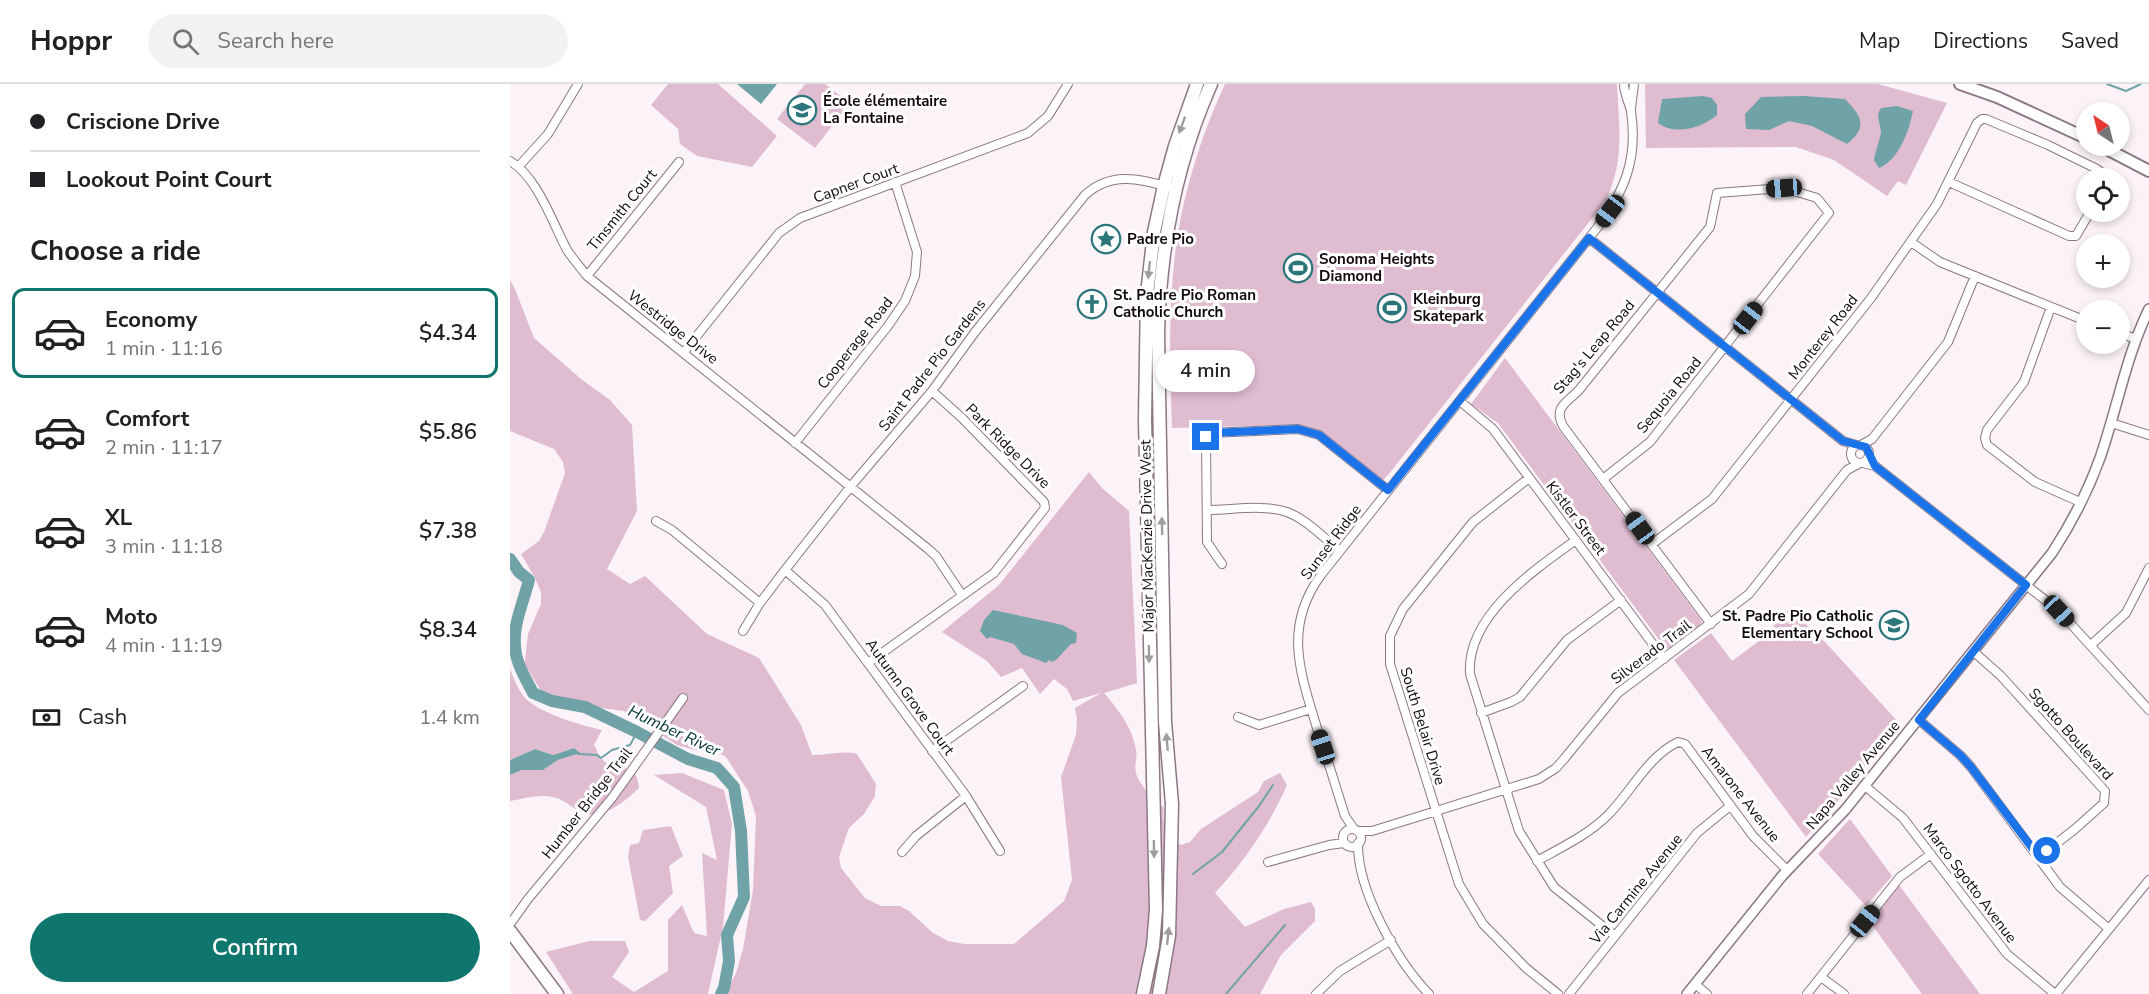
<!DOCTYPE html>
<meta charset="utf-8">
<style>
:root{--surface:#fff;--page:#f2f2f2;--text:#202124;--muted:#757577;--line:#e0e0e0;--accent:#0f766e}
body{margin:0;font-family:"Nunito Sans",sans-serif;background:var(--page);color:var(--text);height:100vh;display:flex;flex-direction:column;font-size:22px;white-space:nowrap}
*{box-sizing:border-box;margin:0}
p{font-size:20px;color:var(--muted)}
.icon{flex:none;width:33px;height:33px;fill:none;stroke:currentColor;stroke-width:2;stroke-linecap:round;stroke-linejoin:round}
.map{position:relative;flex:1;overflow:hidden}
.details{display:flex;flex-direction:column;background:var(--surface);width:510px}
.details>*{flex:none}
.hud{display:grid;align-content:center;height:132px;padding:0 30px;background:var(--surface)}
.needle{width:39px;rotate:325deg}
.tools{position:absolute;left:1566px;top:18px;display:grid;gap:12px}
.tools a{display:grid;place-items:center;width:54px;height:54px;border-radius:50%;background:var(--surface);box-shadow:0 3px 9px #0003;font-size:30px}
.end{position:absolute;width:27px;height:27px;margin:-14px;border:8px solid #1a73e8;background:#fff;box-shadow:0 0 0 3px #fff}
.from{border-radius:50%}
.bubble{position:absolute;height:42px;border-radius:21px;background:var(--surface);box-shadow:0 3px 9px #0003;font-size:20px;font-weight:600;line-height:42px;text-align:center}
.car{position:absolute;width:18px;height:36px;margin:-18px -9px;border-radius:8px;box-shadow:0 0 4px 2px #0007;background:linear-gradient(#222 24%,#8ab4d8 0 40%,#222 0 76%,#8ab4d8 0 86%,#222 0)}
.hud b{display:flex;align-items:center;gap:21px;height:57px;font-size:22px}
.hud b+b{border-top:2px solid var(--line)}
.hud i{width:15px;height:15px;background:var(--text)}
ul{padding:0;list-style:none}
li{display:flex;align-items:center;gap:18px;height:90px;margin:0 12px 9px;padding:0 18px;border:3px solid transparent;border-radius:12px}
li div{flex:1}
li b{display:block;font-size:22px}
li em{font-style:normal;font-weight:600}
li.selected{border-color:var(--accent)}
li>.icon{width:54px;height:54px;stroke-width:1.5}
h2{padding:0 30px;font-size:27px;line-height:72px}
.pay{display:flex;align-items:center;gap:15px;height:66px;padding:0 30px;font-size:22px}
.pay p{margin-inline-start:auto}
.button{display:flex;gap:12px;margin-top:auto;padding:12px 30px}
.button a{flex:1;height:69px;border-radius:36px;background:var(--accent);color:#fff;font-size:24px;font-weight:600;line-height:69px;text-align:center}
header{display:flex;align-items:center;gap:36px;box-sizing:border-box;height:84px;padding:0 30px;background:var(--surface);border-bottom:2px solid var(--line)}
header strong{font-size:28px}
nav{display:flex;gap:33px;margin-inline-start:auto;font-size:21px}
.search{width:420px;height:54px;background:var(--page);display:flex;align-items:center;gap:15px;box-sizing:border-box;padding:0 21px;border-radius:33px;color:var(--muted);font-size:22px}
main{display:flex;flex:1;min-height:0}
.map>svg:first-child{display:block}
.green{fill:#e0bcd1}
.water{fill:#70a3a7}
.lines{fill:none;stroke-linecap:round;stroke-linejoin:round}
.stream{stroke:#70a3a7;stroke-width:2}
.river{stroke:#70a3a7;stroke-width:12}
.minor-casing{stroke:#8c7784;stroke-width:10}
.tertiary-casing{stroke:#8c7784;stroke-width:12}
.secondary-casing{stroke:#8c7784;stroke-width:14}
.primary-casing{stroke:#8c7784;stroke-width:15}
.minor{stroke:#fff;stroke-width:8}
.tertiary{stroke:#fff;stroke-width:9}
.secondary{stroke:#fff;stroke-width:10}
.primary{stroke:#fff;stroke-width:12}
.oneway{fill:#a09d9f}
.route{stroke:#1a73e8;stroke-width:8}
.labels{text-anchor:middle;dominant-baseline:central;stroke-width:6;stroke-linejoin:round;paint-order:stroke}
.poi-label{font-size:15px;font-weight:bold;fill:#11090e;stroke:#fff;text-anchor:start}
.street-label{font-size:15px;fill:#11090e;stroke:#fff}
.water-label{font-size:16px;font-style:italic;fill:#003337;stroke:#fff}
</style>
<header>
<strong>Hoppr</strong>
<div class="search"><svg class="icon" aria-label="search" viewBox="0 0 24 24"><circle cx="10" cy="10" r="6"/><path d="M15 15l6 6"/></svg>Search here</div>
<nav><a>Map</a><a>Directions</a><a>Saved</a></nav>
</header>
<main>
<section class="details">
<div class="hud">
<b><i class="from"></i>Criscione Drive</b>
<b><i></i>Lookout Point Court</b>
</div>
<h2>Choose a ride</h2>
<ul>
<li class="selected"><svg class="icon" aria-label="car" viewBox="0 0 24 24"><path d="M5 17H2v-5l4-1 3-4h7l3 4 3 1v5h-3M9 17h6M6 11h13"/><circle cx="7" cy="17" r="2"/><circle cx="17" cy="17" r="2"/></svg><div><b>Economy</b><p>1 min · 11:16</p></div><em>$4.34</em></li>
<li><svg class="icon" aria-label="car" viewBox="0 0 24 24"><path d="M5 17H2v-5l4-1 3-4h7l3 4 3 1v5h-3M9 17h6M6 11h13"/><circle cx="7" cy="17" r="2"/><circle cx="17" cy="17" r="2"/></svg><div><b>Comfort</b><p>2 min · 11:17</p></div><em>$5.86</em></li>
<li><svg class="icon" aria-label="car" viewBox="0 0 24 24"><path d="M5 17H2v-5l4-1 3-4h7l3 4 3 1v5h-3M9 17h6M6 11h13"/><circle cx="7" cy="17" r="2"/><circle cx="17" cy="17" r="2"/></svg><div><b>XL</b><p>3 min · 11:18</p></div><em>$7.38</em></li>
<li><svg class="icon" aria-label="car" viewBox="0 0 24 24"><path d="M5 17H2v-5l4-1 3-4h7l3 4 3 1v5h-3M9 17h6M6 11h13"/><circle cx="7" cy="17" r="2"/><circle cx="17" cy="17" r="2"/></svg><div><b>Moto</b><p>4 min · 11:19</p></div><em>$8.34</em></li>
</ul>
<div class="pay"><svg class="icon" aria-label="cash" viewBox="0 0 24 24"><path d="M3 7h18v10H3z"/><circle cx="12" cy="12" r="2"/></svg>Cash<p>1.4 km</p></div>
<div class="button"><a>Confirm</a></div>
</section>
<div class="map">
<svg width="1639" height="910" viewBox="0 0 1639 910">
<rect width="100%" height="100%" fill="#fcf3f8"/>
<path class="green" d="M158,0H208L267,52L242,83L187,72L170,60L168,45L141,21Z
M295,0H315L340,19L305,64L267,35Z
M715,0H1107C1109,43 1115,78 1095,118L878,391L873,396L821,355L796,343L741,342L662,344C660,286 658,228 665,171C672,112 690,54 715,0Z
M1135,0H1368L1437,19L1396,101L1388,97L1377,112L1324,76L1286,63L1136,64Z
M0,196L5,205L24,254L71,295L100,316L122,341L127,427L97,485L120,500L135,492L197,550L249,574L291,641L302,671C318,671 332,666 347,670L366,700L365,712L354,730L339,744L329,773L331,784L355,814L371,822H390L399,827L423,849L438,857L454,860H504L554,817L562,796L551,693L566,651L567,635L565,624L591,609L563,617L557,605L544,595L530,610L512,584L491,593L477,577L432,548L489,501L579,388L592,404L619,427L627,599L594,609C608,625 622,643 626,665C628,674 623,682 627,692C632,705 644,714 654,724C652,740 655,753 671,761L680,758L691,745L748,708L754,697L770,689L777,701C760,740 735,777 705,809L735,843L774,825L801,818L805,825V837L771,871L750,910H215L226,889L233,865L243,806L246,732L238,707L216,673L202,665L188,667L167,661L114,627L66,621L40,612L30,605L15,581V576L18,550L31,520V508L24,492L11,470L29,457L34,448L55,389L53,378L44,365L0,347Z
M995,274L1192,537C1188,548 1167,562 1156,565L988,339L961,320Z
M1280,525L1316,559L1390,640L1319,728L1296,753L1164,576L1201,549L1222,577L1249,557Z
M0,585C4,595 9,608 16,615C32,630 70,641 92,646L84,661C87,666 89,673 94,677C110,689 127,677 129,704C115,717 92,738 71,728C63,724 55,717 47,714C31,709 16,714 0,717V691L12,686H33L48,676L69,669L64,664L43,671L25,665L0,676Z
M172,689L214,706L222,740L213,843L198,910H63L36,868L79,857H115L119,868L102,893L124,908L158,887V836L172,821L184,849L197,852L192,769L207,776L196,723L144,691Z
M1340,735L1382,792L1356,822L1308,770Z
M161,742L173,772L159,782L163,809L135,837L130,836L118,773L120,761L129,759L133,746Z
M1389,801L1470,910H1412L1360,838Z"/>
<path class="water" d="M227,0H267L251,20Z
M1193,12L1202,14L1207,21V31C1192,44 1165,52 1148,39L1152,15Z
M1294,12L1335,15C1352,32 1358,43 1337,60L1302,42L1279,37L1259,46L1236,45L1235,30L1251,13Z
M1387,22L1403,27C1399,47 1389,76 1369,84L1364,76C1365,69 1371,52 1371,47C1370,38 1365,33 1371,24Z
M483,526L553,541L567,549L566,559L561,560L546,576L541,578L539,576L536,579L512,570L504,560L480,553L477,555L470,547L474,536Z
M64,664L70,669L48,676L33,686H12L0,691V676L25,665L43,671Z"/>
<g class="lines">
<path class="stream" d="M1597,0L1616,7L1631,0
M68,670L87,671L91,674L102,666L120,661L127,648
M683,790L712,768L749,722L763,701
M716,910L775,841"/>
<path class="river" d="M0,475L9,488L19,496C14,516 3,540 5,561C5,578 16,595 23,609L42,617L75,623L127,648L178,675L207,684L224,703L231,747L234,813L217,851L219,877L214,904L211,910"/>
<g class="minor-casing">
<path id="minor" d="M1121,24L1124,0
M0,77C27,92 43,140 57,166C63,175 70,183 77,192L417,464L426,472L452,511
M9,82L38,50L68,0
M1439,98L1559,152H1566L1580,128
M1079,154L1333,357L1346,361
M1401,158L1430,178L1576,237
M77,192L169,78
M1541,223L1514,298L1477,346L1475,354L1477,361L1525,398L1570,418
M1610,249L1626,255
M174,268L269,149L290,134L518,49L538,32L558,0
M950,317L983,345L1154,575
M1601,339L1639,351
M285,359L378,242L395,217L405,192L407,168L385,98
M1341 370a9 9 0 1 1 18 0a9 9 0 1 1-18 0Z
M1351,361L1362,355L1438,258L1465,192
M1353,379L1365,382L1549,527L1639,626
M1019,394L963,438L893,525L880,552V580L949,800L973,840L1016,884L1048,910
M1093,395L1140,358L1319,129L1307,114L1274,104L1207,109L1200,143L1069,306C1057,319 1043,323 1053,342L1201,540
M697,426C722,426 753,420 777,428C796,435 814,454 830,467
M146,437L162,446L250,519
M1066,456C1024,486 956,532 960,590L1009,747L1044,803L1105,852
M1142,460L1202,415L1361,214L1427,120L1467,39L1472,35H1476L1538,61L1587,85L1592,89L1594,94
M712,480L697,458L696,353L700,349L788,345L809,351L878,406
M275,486L315,521L456,712L490,767
M233,547L250,519L275,486L341,402L422,307L465,248L575,111C600,88 629,94 658,103
M1581,561L1616,529L1639,484
M1464,568L1491,592L1595,707L1594,719L1565,745L1529,773
M358,579L484,489L535,424L534,418L452,334L422,307
M971,629L1001,618L1010,613L1057,556L1111,516
M728,633L749,641L801,625
M1409,636L1450,671L1461,683L1550,803L1599,845
M422,667L513,602
M1355,702L1393,734L1497,870L1545,910
M844,745L835,732C826,703 817,674 807,644C790,588 773,543 811,491L1087,144C1115,107 1128,75 1121,27C1119,18 1114,10 1114,0
M833 754a9 9 0 1 1 18 0a9 9 0 1 1-18 0Z
M847,747H862L1029,695L1046,684L1054,675L1108,609L1239,510L1337,386L1350,379
M848,759C847,806 887,877 919,910
M392,768L406,752L456,712
M1027,777C1050,764 1078,751 1098,731C1121,708 1138,672 1168,658L1175,660L1243,752L1277,786
M758,778L819,761L834,759
M0,840L18,815L102,714L173,614
M1311,893L1334,910
M1185,900L1197,910
M806,910L830,887L881,856
M1059,910L1187,749L1220,722
M1297,910L1390,793L1421,770
M1546,910L1639,796"/>
</g>
<g class="tertiary-casing">
<path id="tertiary" d="M1177,910L1272,792L1335,726L1542,469C1561,440 1578,407 1590,374C1607,325 1616,272 1639,225"/>
</g>
<g class="secondary-casing">
<path id="secondary" d="M1450,0L1487,13L1576,54
M1591,62L1639,87"/>
</g>
<g class="primary-casing">
<path id="primary" d="M0,847L47,910
M633,910L643,862L646,826L635,335L637,210L644,148L654,102L665,62L687,0
M649,910L659,852L662,720L655,638L648,250C650,164 666,79 701,0"/>
</g>
<use href="#minor" class="minor"/>
<use href="#tertiary" class="tertiary"/>
<use href="#secondary" class="secondary"/>
<use href="#primary" class="primary"/>
</g>
<defs><path id="oneway-solid" d="M-6-.8H1V-3.2L6.5 0L1 3.2V.8H-6Z" transform="scale(1.5)"/></defs>
<g class="oneway">
<use href="#oneway-solid" transform="translate(672 41) rotate(110)"/>
<use href="#oneway-solid" transform="translate(639 186) rotate(96)"/>
<use href="#oneway-solid" transform="translate(652 442) rotate(-91)"/>
<use href="#oneway-solid" transform="translate(639 570) rotate(89)"/>
<use href="#oneway-solid" transform="translate(657 658) rotate(-95)"/>
<use href="#oneway-solid" transform="translate(644 765) rotate(89)"/>
<use href="#oneway-solid" transform="translate(658 852) rotate(-84)"/>
</g>
<g class="lines">
<path class="route" d="M696,353L700,349L788,345L809,351L878,406L1079,154L1333,357L1356,363L1365,382L1516,501L1409,636L1450,671L1461,683L1529,773L1537,767"/>
</g>
<defs>
<g id="school-ring" transform="scale(1.5)"><circle r="9.5" fill="#fff" stroke="#2b757b" stroke-width="1.5"/><path d="M0-5L7-2L0 1L-7-2ZM-4 1L0 2.5L4 1V4Q0 6-4 4Z" fill="#2b757b"/></g>
<g id="sight-ring" transform="scale(1.5)"><circle r="9.5" fill="#fff" stroke="#2b757b" stroke-width="1.5"/><path d="M0-6L1.8-2.2L6-1.7L2.9 1.2L3.7 5.4L0 3.3L-3.7 5.4L-2.9 1.2L-6-1.7L-1.8-2.2Z" fill="#2b757b"/></g>
<g id="stadium-ring" transform="scale(1.5)"><circle r="9.5" fill="#fff" stroke="#2b757b" stroke-width="1.5"/><path d="M0-5a6.5 5 0 1 0 0 10a6.5 5 0 1 0 0-10ZM-3.5-1.8h7v3.6h-7Z" fill="#2b757b"/></g>
<g id="church-ring" transform="scale(1.5)"><circle r="9.5" fill="#fff" stroke="#2b757b" stroke-width="1.5"/><path d="M-1.2-6h2.4v3.5h3.3v2.4h-3.3V6h-2.4V-.1h-3.3v-2.4h3.3Z" fill="#2b757b"/></g>
</defs>
<g fill-rule="evenodd">
<use href="#school-ring" x="292" y="26"/>
<use href="#sight-ring" x="596" y="155"/>
<use href="#stadium-ring" x="788" y="184"/>
<use href="#church-ring" x="582" y="220"/>
<use href="#stadium-ring" x="882" y="224"/>
<use href="#school-ring" x="1384" y="541"/>
</g>
<g class="labels">
<g class="poi-label">
<text x="313" y="17">École élémentaire<tspan x="313" dy="17">La Fontaine</tspan></text>
<text x="617" y="155">Padre Pio</text>
<text x="809" y="175">Sonoma Heights<tspan x="809" dy="17">Diamond</tspan></text>
<text x="603" y="211">St. Padre Pio Roman<tspan x="603" dy="17">Catholic Church</tspan></text>
<text x="903" y="215">Kleinburg<tspan x="903" dy="17">Skatepark</tspan></text>
<text x="1363" y="532" text-anchor="end">St. Padre Pio Catholic<tspan x="1363" dy="17">Elementary School</tspan></text>
</g>
<g class="street-label">
<text transform="translate(346 99) rotate(-20)">Capner Court</text>
<text transform="translate(112 126) rotate(-51)">Tinsmith Court</text>
<text transform="translate(163 243) rotate(38)">Westridge Drive</text>
<text transform="translate(1313 253) rotate(-52)">Monterey Road</text>
<text transform="translate(345 259) rotate(-52)">Cooperage Road</text>
<text transform="translate(1084 263) rotate(-50)">Stag's Leap Road</text>
<text transform="translate(422 281) rotate(-52)">Saint Padre Pio Gardens</text>
<text transform="translate(1159 311) rotate(-51)">Sequoia Road</text>
<text transform="translate(498 362) rotate(45)">Park Ridge Drive</text>
<text transform="translate(1066 434) rotate(53)">Kistler Street</text>
<text transform="translate(637 452) rotate(-91)">Major MacKenzie Drive West</text>
<text transform="translate(821 458) rotate(-53)">Sunset Ridge</text>
<text transform="translate(1141 568) rotate(-37)">Silverado Trail</text>
<text transform="translate(400 613) rotate(54)">Autumn Grove Court</text>
<text transform="translate(913 642) rotate(73)">South Belair Drive</text>
<text transform="translate(1561 650) rotate(48)">Sgotto Boulevard</text>
<text transform="translate(1343 691) rotate(-50)">Napa Valley Avenue</text>
<text transform="translate(1231 710) rotate(52)">Amarone Avenue</text>
<text transform="translate(77 719) rotate(-52)">Humber Bridge Trail</text>
<text transform="translate(1460 799) rotate(53)">Marco Sgotto Avenue</text>
<text transform="translate(1126 805) rotate(-51)">Via Carmine Avenue</text>
</g>
<g class="water-label">
<text transform="translate(164 647) rotate(25)">Humber River</text>
</g>
</g>
</svg>
<div class="tools">
<a><svg class="needle" viewBox="-14 -14 28 28"><path d="M0-13l5 13h-10z" fill="#e53935"/><path d="M0 13l5-13h-10z" fill="#757577"/></svg></a>
<a><svg class="icon" aria-label="locate" viewBox="0 0 24 24"><circle cx="12" cy="12" r="6"/><path d="M12 2v4M12 18v4M2 12h4M18 12h4"/></svg></a>
<a>+</a>
<a>−</a>
</div>
<i class="end from" style="left:1537px;top:767px"></i>
<i class="end" style="left:696px;top:353px"></i>
<div class="bubble" style="left:646px;top:266px;width:99px">4 min</div>
<i class="car" style="left:1274px;top:104px;rotate:266deg"></i>
<i class="car" style="left:1100px;top:127px;rotate:217deg"></i>
<i class="car" style="left:1238px;top:234px;rotate:38deg"></i>
<i class="car" style="left:1130px;top:444px;rotate:324deg"></i>
<i class="car" style="left:1549px;top:527px;rotate:137deg"></i>
<i class="car" style="left:813px;top:663px;rotate:342deg"></i>
<i class="car" style="left:1355px;top:837px;rotate:39deg"></i>
</div>
</main>
